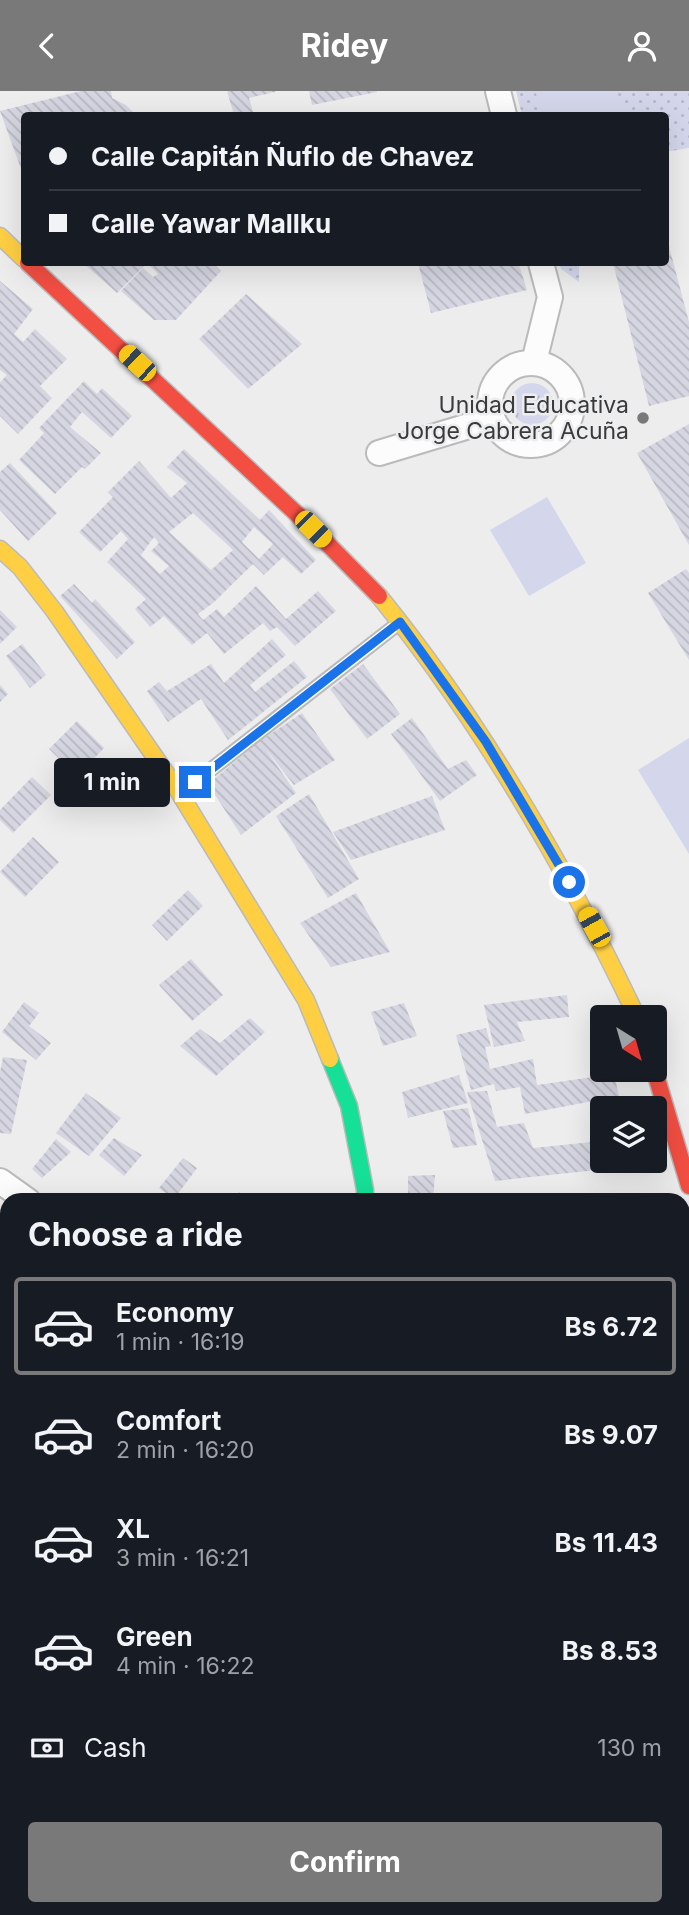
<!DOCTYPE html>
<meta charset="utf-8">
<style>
:root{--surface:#171b24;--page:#242831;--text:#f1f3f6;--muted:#9ea1a6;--line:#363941;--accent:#797979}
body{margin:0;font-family:Inter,sans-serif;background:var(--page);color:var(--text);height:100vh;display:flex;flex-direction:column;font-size:26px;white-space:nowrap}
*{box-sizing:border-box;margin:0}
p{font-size:23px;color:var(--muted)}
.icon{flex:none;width:38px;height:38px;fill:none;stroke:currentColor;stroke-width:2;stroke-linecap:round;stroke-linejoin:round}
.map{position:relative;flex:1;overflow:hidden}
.details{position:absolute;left:0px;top:1102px;width:690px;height:723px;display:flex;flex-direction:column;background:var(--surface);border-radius:21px 21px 0 0;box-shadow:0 7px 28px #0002}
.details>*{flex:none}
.guide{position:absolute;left:21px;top:21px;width:648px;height:154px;border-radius:7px;box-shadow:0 7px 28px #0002;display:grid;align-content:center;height:154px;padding:0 28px;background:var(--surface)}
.needle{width:46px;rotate:143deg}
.tools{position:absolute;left:590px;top:914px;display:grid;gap:14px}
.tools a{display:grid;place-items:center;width:77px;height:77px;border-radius:7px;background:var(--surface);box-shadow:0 7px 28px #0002;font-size:35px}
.end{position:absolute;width:32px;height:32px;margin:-16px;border:9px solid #1a73e8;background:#fff;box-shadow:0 0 0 4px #fff}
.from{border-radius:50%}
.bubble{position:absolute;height:49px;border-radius:7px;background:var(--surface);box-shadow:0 7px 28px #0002;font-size:23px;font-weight:700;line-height:49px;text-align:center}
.car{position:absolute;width:21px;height:42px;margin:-21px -10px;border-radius:9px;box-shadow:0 0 5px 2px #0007;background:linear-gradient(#f5c518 24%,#345 0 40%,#f5c518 0 76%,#345 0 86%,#f5c518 0)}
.guide b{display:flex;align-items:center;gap:24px;height:66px;font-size:26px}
.guide b+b{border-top:2px solid var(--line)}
.guide i{width:18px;height:18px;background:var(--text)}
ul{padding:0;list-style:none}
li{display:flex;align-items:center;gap:21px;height:98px;margin:0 14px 10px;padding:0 14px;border:4px solid transparent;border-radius:7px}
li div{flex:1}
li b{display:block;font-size:26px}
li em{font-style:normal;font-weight:700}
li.selected{border-color:var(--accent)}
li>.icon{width:63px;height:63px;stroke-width:1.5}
h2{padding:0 28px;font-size:32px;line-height:84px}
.pay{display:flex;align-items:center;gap:18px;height:77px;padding:0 28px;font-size:26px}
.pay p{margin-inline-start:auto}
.action{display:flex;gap:14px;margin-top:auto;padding:14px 28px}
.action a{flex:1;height:80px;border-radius:7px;background:var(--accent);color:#fff;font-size:28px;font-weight:700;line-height:80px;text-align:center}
header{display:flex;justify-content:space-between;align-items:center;height:91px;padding:0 28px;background:var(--accent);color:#fff;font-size:32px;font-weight:700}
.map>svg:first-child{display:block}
.grass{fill:url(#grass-tufts)}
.park{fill:url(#park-dots)}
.pitch{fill:#d4d7eb}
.building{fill:url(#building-back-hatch);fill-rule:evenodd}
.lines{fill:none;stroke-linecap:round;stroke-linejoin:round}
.lane-casing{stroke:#bababa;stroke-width:16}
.street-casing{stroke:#bababa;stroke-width:28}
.fast-casing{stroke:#bababa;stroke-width:19}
.slow-casing{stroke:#bababa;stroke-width:19}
.jam-casing{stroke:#bababa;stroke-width:19}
.lane{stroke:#fcfcfc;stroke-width:12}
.street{stroke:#fcfcfc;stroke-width:24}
.fast{stroke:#16e098;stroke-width:16}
.slow{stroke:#ffcf43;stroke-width:16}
.jam{stroke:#f24e42;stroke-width:16}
.route{stroke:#1a73e8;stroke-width:9}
.poi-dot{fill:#797979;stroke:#ecedee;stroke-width:2.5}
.labels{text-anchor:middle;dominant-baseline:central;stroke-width:5;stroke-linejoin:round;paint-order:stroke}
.poi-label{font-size:23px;fill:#3a3a3b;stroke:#ecedee;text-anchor:end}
</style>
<header><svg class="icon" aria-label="back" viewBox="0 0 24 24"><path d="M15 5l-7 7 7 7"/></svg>Ridey<svg class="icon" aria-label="person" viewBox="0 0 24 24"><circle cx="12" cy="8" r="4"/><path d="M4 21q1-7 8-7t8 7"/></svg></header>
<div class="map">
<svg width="689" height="1824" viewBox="0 0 689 1824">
<defs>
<pattern id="grass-tufts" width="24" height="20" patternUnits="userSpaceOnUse" patternTransform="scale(1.75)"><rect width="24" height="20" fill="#d4d7eb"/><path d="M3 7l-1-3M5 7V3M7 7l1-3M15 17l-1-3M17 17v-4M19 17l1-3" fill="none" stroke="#b7b9ca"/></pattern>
<pattern id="park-dots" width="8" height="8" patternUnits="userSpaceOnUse" patternTransform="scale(1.75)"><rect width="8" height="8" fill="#d4d7eb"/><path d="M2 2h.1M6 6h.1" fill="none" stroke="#b7b9ca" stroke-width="1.8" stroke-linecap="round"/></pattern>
<pattern id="building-back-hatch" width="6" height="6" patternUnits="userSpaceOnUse" patternTransform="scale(1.75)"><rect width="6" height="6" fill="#d5d6e1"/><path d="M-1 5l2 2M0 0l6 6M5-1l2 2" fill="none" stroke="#b8b8c2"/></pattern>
</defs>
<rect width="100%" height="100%" fill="#ededed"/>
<path class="grass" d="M511 313a21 21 0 1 1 42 0a21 21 0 1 1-42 0Z"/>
<path class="park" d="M516,0H689V57L665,61V24H522Z
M559,172H579V191L561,178Z"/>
<path class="pitch" d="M535,0H617L625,24H543Z
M547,406L586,472L529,505L490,439Z
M689,647V763L638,679Z"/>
<path class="building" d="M81,0H111L112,7L126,14L136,24H24V86L0,20Z
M227,0H275V1L249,7L254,24H234Z
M309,0H377V1L312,14Z
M665,140L689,231V305L649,315L613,172H665Z
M83,172H147L117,202Z
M149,172H213L221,180L176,229H154L121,200L143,177L153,186L158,183L148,173Z
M418,172H520L519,174L527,199L431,222Z
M0,190L33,218L14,243L23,251L35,238L67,268L40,295L52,307L18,343L0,325V291L7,284L0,279Z
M246,203L302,253L248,298L199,248Z
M84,290L97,303L102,297L132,325L111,347L82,321L70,336L101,362L85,378L82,376L55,403L19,369L44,342L39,337Z
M689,333V454L637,362Z
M184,358L260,429L269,419L316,469L301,483L283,466L264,484L253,473L213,512L198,523L203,529L217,518L224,526L256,495L286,528L318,500L336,520L295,555L277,536L270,540L263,532L224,563L207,542L192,554L164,525L150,536L135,518L146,508L107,471L128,448L121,440L100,461L79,441L113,406L108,401L139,370L171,407L187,392L167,376ZM193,422L233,459L211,479L169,441ZM254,436L273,453L259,468L242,451ZM154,446L159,452L151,460L169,475L160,483L141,464Z
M10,372L57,422L28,450L0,419V381Z
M686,478L689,482V569L648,502Z
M74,493L92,512L95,508L135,551L117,568L60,505Z
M0,519L17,536L0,553Z
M272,548L286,564L250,594L255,601L294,570L307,586L228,649L201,608L168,631L147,600L159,591L167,600L211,573L224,592Z
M22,553L46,584L30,597L6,565Z
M363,573L400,623L367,648L330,598Z
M0,594L8,603L0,611Z
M302,622L335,669L294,694L265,657L296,702L241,744L208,693L260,650Z
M412,627L448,678L466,669L477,684L440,710L391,643Z
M77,630L104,657L77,685L49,658Z
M32,686L51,704L13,742L0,729V719Z
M309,703L359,788L328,807L276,725Z
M432,705L445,739L351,769L333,741Z
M33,746L59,771L25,806L0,781Z
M188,799L203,815L167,850L152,834Z
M356,802L390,861L331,876L300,832Z
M191,868L223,904L192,930L159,894Z
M567,904L569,926L517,931L525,950L494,956L484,914Z
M24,911L39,922L29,935L51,952L36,969L2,941Z
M404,912L417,945L383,955L371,921Z
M250,927L265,941L216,985L180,955L200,938L220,952Z
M486,937L491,955L485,956L490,978L533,968L537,994L614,983L619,1005L525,1023L520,996L496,1000L494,993L471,999L456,944Z
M3,966L27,969L11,1043L0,1042V981Z
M459,984L468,1012L408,1027L402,1001Z
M487,1000L497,1036L524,1032L533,1057L602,1050V1069H642L643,1074L495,1090L467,1001Z
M86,1002L121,1027L89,1065L56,1042Z
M468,1017L477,1054L453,1057L443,1020Z
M114,1047L142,1064L124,1085L99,1064Z
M56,1048L71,1061L42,1087L32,1078Z
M183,1067L197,1077L174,1108L159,1097Z
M435,1084L433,1110H408V1085Z
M239,1101L250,1110H233Z
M7,1180V1219L3,1223L0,1221V1189Z
M7,1401V1426L0,1434V1410Z
M0,1703L7,1708L0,1722Z
M13,1818H37L36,1824H12Z
M166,1818H188L189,1822L167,1823Z
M241,1818H281L282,1824H242Z
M407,1818H428L429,1824H369V1822Z
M519,1818H547L546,1824H489Z
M580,1818H649V1824H581Z"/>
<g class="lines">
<g class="lane-casing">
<path id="lane" d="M195,691L399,532
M682,1201H689
M682,1582H689
M319,1824L320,1818"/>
</g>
<g class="street-casing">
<path id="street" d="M498,0L504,24
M534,271L550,206L541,172
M490 313a41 41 0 1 1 82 0a41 41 0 1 1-82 0Z
M379,362L492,328
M0,1090L28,1110
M0,1607L7,1612
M0,1777L7,1767
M95,1818L96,1824
M462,1824L463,1818"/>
</g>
<g class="fast-casing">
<path id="fast" d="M330,968L349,1015L365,1099V1110"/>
</g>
<g class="slow-casing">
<path id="slow" d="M0,145L24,168
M0,458L20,476L55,521L177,698L306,909L330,968
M379,505C483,633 566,777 637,926"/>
</g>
<g class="jam-casing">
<path id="jam" d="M28,172L313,438L379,505
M654,978L689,1095"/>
</g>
<use href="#lane" class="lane"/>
<use href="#street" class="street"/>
<use href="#fast" class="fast"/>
<use href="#slow" class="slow"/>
<use href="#jam" class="jam"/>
</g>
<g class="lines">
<path class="route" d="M195,691L400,531L486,651L569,791"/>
</g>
<circle class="poi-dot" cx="643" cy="327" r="7"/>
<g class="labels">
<g class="poi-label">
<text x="629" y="314">Unidad Educativa<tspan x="629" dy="26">Jorge Cabrera Acuña</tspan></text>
</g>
</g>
</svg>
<div class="tools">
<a><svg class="needle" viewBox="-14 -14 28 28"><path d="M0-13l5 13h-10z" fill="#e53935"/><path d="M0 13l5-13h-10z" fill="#9ea1a6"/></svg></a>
<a><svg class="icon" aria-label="layers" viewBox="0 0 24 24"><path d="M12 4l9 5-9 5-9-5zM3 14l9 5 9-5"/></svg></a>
</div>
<i class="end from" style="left:569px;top:791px"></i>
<i class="end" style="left:195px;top:691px"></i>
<div class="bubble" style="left:54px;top:667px;width:116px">1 min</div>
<i class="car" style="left:137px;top:272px;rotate:313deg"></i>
<i class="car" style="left:313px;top:438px;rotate:135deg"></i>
<i class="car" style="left:594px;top:836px;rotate:331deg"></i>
<div class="guide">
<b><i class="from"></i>Calle Capitán Ñuflo de Chavez</b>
<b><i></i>Calle Yawar Mallku</b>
</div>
<section class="details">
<h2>Choose a ride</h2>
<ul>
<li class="selected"><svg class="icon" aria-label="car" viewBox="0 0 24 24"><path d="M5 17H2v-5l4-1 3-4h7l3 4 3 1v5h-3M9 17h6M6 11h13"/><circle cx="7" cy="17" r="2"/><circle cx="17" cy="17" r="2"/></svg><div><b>Economy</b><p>1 min · 16:19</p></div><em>Bs 6.72</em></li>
<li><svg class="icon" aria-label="car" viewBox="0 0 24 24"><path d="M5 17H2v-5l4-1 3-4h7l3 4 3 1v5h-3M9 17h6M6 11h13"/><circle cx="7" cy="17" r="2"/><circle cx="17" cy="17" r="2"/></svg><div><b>Comfort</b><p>2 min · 16:20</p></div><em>Bs 9.07</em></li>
<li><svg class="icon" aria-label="car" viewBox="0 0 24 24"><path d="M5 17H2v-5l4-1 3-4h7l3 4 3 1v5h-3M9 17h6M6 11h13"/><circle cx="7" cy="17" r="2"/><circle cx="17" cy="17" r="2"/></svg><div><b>XL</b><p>3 min · 16:21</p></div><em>Bs 11.43</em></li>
<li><svg class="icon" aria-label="car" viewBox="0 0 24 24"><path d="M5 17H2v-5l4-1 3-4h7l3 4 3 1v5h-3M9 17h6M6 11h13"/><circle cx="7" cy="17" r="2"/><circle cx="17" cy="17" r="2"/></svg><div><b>Green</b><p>4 min · 16:22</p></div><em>Bs 8.53</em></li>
</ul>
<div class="pay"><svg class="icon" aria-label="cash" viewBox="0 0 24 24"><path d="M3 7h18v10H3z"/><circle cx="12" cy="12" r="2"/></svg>Cash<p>130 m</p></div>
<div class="action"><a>Confirm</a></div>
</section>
</div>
